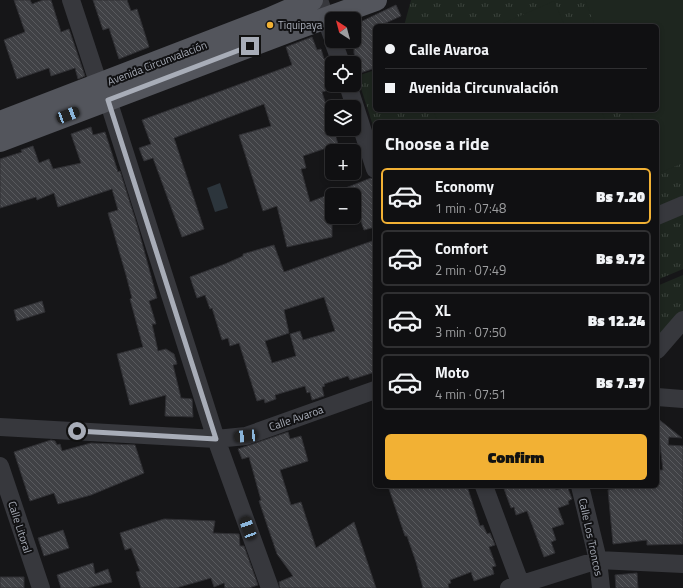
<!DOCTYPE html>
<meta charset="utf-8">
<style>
:root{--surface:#101012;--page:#19191b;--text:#f1f3f6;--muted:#9c9d9f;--line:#303032;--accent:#f2b134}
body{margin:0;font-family:"Titillium Web",sans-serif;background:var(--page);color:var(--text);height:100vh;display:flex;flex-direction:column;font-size:15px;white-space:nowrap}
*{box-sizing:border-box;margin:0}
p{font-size:13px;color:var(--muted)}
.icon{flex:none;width:22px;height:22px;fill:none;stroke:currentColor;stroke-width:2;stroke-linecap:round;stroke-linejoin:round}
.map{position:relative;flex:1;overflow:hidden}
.sheet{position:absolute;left:373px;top:120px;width:286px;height:368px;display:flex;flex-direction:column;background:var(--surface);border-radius:6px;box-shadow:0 2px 6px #0003,0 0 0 1px var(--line)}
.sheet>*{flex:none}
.banner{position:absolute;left:373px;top:24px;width:286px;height:88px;border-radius:6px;box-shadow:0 2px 6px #0003,0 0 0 1px var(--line);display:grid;align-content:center;height:88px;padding:0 12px;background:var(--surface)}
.needle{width:26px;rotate:324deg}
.tools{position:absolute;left:325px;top:12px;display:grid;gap:8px}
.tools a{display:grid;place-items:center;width:36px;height:36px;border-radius:6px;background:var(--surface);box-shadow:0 2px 6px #0003,0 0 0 1px var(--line);font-size:20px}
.end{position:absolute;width:18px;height:18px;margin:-9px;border:5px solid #a8adb8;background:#111;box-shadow:0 0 0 2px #111}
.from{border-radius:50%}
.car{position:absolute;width:12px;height:24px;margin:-12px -6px;border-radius:5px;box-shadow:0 0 3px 1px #0007;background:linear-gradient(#222 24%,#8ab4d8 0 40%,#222 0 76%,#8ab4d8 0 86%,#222 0)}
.banner b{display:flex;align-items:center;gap:14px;height:38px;font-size:15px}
.banner b+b{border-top:1px solid var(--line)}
.banner i{width:10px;height:10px;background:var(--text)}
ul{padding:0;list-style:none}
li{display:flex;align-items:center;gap:12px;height:56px;margin:0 8px 6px;padding:0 4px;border:2px solid var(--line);border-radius:6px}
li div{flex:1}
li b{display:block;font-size:15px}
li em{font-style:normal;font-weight:800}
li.selected{border-color:var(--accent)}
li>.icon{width:36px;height:36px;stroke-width:1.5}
h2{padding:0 12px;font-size:18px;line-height:48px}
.primary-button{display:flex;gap:8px;margin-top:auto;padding:8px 12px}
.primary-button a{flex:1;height:46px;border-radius:6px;background:var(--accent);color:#111;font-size:16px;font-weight:800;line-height:46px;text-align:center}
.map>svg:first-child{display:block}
.grass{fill:url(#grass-tufts)}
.pitch{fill:#1e261f}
.water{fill:#2c353c}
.building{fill:url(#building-back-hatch);stroke:#303034;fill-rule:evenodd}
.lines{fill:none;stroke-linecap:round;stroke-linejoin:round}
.minor{stroke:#37383d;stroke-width:18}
.major{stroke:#53555c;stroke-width:22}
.route{stroke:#a8adb8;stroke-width:5}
.poi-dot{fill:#f2b134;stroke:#111113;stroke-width:1.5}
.labels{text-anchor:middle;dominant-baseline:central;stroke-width:4;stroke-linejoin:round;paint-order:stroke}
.poi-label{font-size:11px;fill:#a8adb8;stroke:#111113;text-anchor:start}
.street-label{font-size:11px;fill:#a8adb8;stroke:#111113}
</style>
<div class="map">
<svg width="683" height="588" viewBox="0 0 683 588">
<defs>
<pattern id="grass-tufts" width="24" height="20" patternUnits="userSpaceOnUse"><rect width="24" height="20" fill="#1e261f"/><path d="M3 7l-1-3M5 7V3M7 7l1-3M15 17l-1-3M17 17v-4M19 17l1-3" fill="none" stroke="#3c433d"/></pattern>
<pattern id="building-back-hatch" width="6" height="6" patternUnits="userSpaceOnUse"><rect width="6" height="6" fill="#404145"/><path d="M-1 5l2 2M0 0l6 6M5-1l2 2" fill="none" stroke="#595a5e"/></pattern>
</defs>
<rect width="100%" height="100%" fill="#161618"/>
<path class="grass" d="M411,0H683V269L657,280V122H375V132L357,76L375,70V110H657V26H404Z
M683,275V312L657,343V286Z"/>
<path class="pitch" d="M585,0H683V163L657,174V122H635L630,110H657V26H595Z
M554,1L565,26H497Z
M433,110H601L606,122H438Z"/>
<path class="water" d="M220,183L228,208L215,212L207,188Z"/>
<path class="building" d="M14,0H30L32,4L43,0H51L61,32L69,29L85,76L78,79L75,68L51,76L49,68L17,79L4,40L25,32Z
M93,0H127L131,11L137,9L149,47L119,59L109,28L103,30Z
M396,5L401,16L379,26H375V68L360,73L354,53V25Z
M312,37L317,50L321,49L324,59L328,58L332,68V89L322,92L338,144L303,156L306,168L301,169L310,202L371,178L375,179V227L364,230L354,201V195H332V237L287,247L277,206L263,211L239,135L271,126L264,104L174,138L204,229L182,237L153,158L144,161L139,148L151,144L142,120L292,65L286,47Z
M91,127L93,135L105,132L118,172L120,171L138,228L157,298L149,301L156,324H152L158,351L166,349L174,354L177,364L173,365L181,398L192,399L193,417L165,416L166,395L130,405L117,354L143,347L130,299L132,298L126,275L108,213L118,210L112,189L58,207L54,193L37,200L36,197L0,208V159L22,152L21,150L33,146L39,163L49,159L53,169L81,163L71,134Z
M375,240V372L350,380L348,376L324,384L325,386L322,387L324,396L312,400L310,392L307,393L305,386L275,395L276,399L265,403L264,399L257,401L239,343L230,346L228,338L222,340L212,308L210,309L205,295L197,298L190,277L225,264L243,256V254L274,245L284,272ZM324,297L335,331L303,340L300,331L290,334L296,356L272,363L265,341L289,333L284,310Z
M42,301L45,312L17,321L14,310Z
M657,418L682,438L669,437L668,445L683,446V544L647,545V540L613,544L608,490L628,486H657V470H663L659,436L657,435Z
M288,432L290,439L301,436L308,461L280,470L291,505L301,502L316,548L354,522L376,588H280L279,582L293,576L277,554L259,501L261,500L249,457L242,459L238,449Z
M51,440L55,441L57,445L60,444L62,451L91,443L135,445L144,473L91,495L58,504L54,493L30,501L14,452Z
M388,486H467L480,526L483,525L487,534L490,533L495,545L489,547L496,566L492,567L494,574L474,581L471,572L450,580L451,583L448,584L449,588H423L416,562L407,536H405Z
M503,486H554L556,490L567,486L572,499L568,501L569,504L558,508L564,524L552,528L556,540L551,542L555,553L544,557L527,511L516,515L514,507L511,508Z
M164,519L215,521L213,533L239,534L240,546H244L258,585L249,588H225L224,583L214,587L211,578L176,588H141L136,572L140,571L131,548L125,550L120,533Z
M63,530L69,548L44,556L38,538Z
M93,563L95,574L108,569L112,582L88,588H61L57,575Z
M637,573L638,588H616L615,575Z
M0,577H24V588H0Z"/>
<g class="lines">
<path class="minor" d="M71,0L99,85
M319,0L332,36
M333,41L341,63
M348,85L375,169
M108,100L216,439L270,588
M657,216L683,205
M657,350L683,320
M657,397L683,399
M0,427L216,439L246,436L375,390
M0,466L41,588
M484,486L522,588
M580,486L598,560L601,588
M509,588L598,560L683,564"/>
<path class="major" d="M0,122L268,19L312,0
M0,141L293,30L376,0"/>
</g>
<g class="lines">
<path class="route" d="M77,431L216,439L108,100L250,46"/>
</g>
<circle class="poi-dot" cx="270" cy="25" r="4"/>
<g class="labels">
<g class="poi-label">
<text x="278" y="25">Tiquipaya</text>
</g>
<g class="street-label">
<text transform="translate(157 63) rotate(-21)">Avenida Circunvalación</text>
<text transform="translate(296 418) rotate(-19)">Calle Avaroa</text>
<text transform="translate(20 527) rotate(72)">Calle Litoral</text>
<text transform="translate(591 537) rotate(78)">Calle Los Troncos</text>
</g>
</g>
</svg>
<div class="tools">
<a><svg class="needle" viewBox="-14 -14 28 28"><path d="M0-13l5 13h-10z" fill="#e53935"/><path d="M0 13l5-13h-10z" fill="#9c9d9f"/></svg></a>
<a><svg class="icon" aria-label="locate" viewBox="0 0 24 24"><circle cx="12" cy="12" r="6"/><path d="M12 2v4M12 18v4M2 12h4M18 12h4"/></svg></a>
<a><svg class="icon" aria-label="layers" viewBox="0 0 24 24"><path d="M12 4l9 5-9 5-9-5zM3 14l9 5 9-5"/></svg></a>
<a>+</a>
<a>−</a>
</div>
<i class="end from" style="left:77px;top:431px"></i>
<i class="end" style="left:250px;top:46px"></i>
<i class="car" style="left:68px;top:115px;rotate:69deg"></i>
<i class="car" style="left:246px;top:436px;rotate:265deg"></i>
<i class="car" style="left:248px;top:528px;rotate:340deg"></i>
<div class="banner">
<b><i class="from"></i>Calle Avaroa</b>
<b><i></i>Avenida Circunvalación</b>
</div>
<section class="sheet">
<h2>Choose a ride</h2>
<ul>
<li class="selected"><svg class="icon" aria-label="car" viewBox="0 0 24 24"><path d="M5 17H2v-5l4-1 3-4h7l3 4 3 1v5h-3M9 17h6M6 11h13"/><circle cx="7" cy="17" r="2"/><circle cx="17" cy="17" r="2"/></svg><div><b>Economy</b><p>1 min · 07:48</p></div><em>Bs 7.20</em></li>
<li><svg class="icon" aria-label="car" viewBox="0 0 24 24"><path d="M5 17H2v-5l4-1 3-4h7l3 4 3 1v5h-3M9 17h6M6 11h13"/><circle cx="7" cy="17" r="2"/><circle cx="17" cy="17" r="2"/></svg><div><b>Comfort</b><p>2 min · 07:49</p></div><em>Bs 9.72</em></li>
<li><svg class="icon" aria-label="car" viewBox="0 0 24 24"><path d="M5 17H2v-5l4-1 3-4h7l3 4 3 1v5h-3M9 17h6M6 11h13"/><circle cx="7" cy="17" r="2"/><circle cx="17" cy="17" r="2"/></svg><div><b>XL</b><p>3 min · 07:50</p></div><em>Bs 12.24</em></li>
<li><svg class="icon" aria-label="car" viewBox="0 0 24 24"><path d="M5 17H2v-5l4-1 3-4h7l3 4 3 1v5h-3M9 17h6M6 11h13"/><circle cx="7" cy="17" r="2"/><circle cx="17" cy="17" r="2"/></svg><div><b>Moto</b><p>4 min · 07:51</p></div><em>Bs 7.37</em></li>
</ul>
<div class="primary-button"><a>Confirm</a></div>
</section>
</div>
